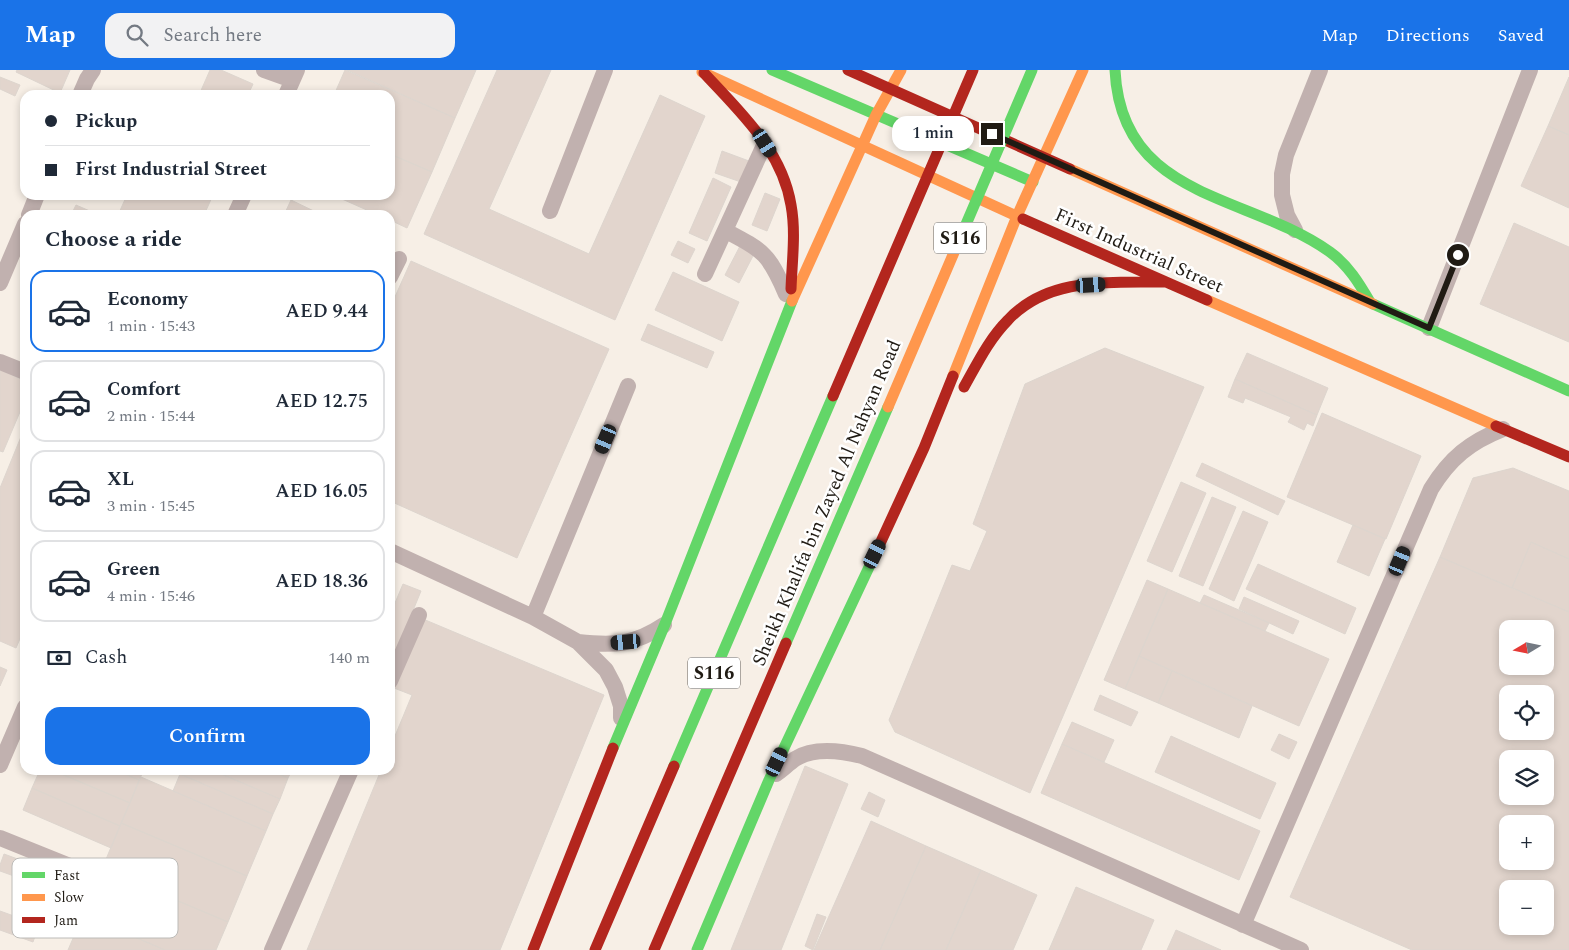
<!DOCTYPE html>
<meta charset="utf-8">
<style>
:root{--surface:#fff;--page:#f2f2f3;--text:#1f2937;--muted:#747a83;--line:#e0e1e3;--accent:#1a73e8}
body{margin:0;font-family:Spectral,serif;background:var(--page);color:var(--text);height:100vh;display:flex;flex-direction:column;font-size:19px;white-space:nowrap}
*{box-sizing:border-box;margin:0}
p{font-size:16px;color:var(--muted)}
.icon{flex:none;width:28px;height:28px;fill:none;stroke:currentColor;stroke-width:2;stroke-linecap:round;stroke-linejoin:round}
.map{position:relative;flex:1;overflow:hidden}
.panel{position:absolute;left:20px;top:140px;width:375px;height:565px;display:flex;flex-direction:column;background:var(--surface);border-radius:15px;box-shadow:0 2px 8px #0003}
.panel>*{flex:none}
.top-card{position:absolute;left:20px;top:20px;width:375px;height:110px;border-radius:15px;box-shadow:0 2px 8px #0003;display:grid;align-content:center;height:110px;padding:0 25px;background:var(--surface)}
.needle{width:32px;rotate:260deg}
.fabs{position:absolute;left:1499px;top:550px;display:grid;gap:10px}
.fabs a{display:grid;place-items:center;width:55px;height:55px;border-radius:10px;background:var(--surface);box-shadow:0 2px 8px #0003;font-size:25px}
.end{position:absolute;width:22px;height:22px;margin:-11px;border:6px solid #201b14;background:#fff;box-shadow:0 0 0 2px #fff}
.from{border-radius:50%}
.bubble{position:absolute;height:35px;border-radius:15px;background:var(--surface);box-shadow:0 2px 8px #0003;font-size:16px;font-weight:600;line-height:35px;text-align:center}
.car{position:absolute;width:15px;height:30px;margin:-15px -8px;border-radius:6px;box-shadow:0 0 4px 1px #0007;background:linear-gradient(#222 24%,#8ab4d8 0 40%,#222 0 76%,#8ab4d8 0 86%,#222 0)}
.top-card b{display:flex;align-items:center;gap:18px;height:48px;font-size:19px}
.top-card b+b{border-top:1px solid var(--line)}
.top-card i{width:12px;height:12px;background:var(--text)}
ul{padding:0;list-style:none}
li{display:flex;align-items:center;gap:15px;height:82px;margin:0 10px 8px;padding:0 15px;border:2px solid var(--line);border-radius:15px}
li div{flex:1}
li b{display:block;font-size:19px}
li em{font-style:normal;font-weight:600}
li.current{border-color:var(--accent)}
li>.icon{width:45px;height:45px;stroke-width:1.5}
h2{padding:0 25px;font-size:22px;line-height:60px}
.pay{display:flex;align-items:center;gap:12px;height:55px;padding:0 25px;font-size:19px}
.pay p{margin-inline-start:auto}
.action{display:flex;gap:10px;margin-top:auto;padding:10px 25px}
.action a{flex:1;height:58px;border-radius:15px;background:var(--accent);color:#fff;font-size:20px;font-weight:600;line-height:58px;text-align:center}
header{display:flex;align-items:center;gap:30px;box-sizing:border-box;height:70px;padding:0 25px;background:var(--accent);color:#fff}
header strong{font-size:24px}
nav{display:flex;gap:28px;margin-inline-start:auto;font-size:18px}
.search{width:350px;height:45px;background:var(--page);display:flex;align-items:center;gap:12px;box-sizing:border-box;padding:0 18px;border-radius:15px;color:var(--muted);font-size:19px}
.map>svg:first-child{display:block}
.building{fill:#e2d5cd;stroke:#ddd5ce;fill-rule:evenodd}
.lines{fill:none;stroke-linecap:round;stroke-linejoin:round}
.lane{stroke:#c1b1af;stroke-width:16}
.fast{stroke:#63d668;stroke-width:11}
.slow{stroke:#ff974d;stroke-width:11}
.jam{stroke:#b3261e;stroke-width:11}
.fast-bridge{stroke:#63d668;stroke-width:11}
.slow-bridge{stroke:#ff974d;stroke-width:11}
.jam-bridge{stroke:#b3261e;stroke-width:11}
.route{stroke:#201b14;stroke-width:6}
.labels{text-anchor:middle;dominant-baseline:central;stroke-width:5;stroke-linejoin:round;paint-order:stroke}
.shield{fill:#fff;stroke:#635f5a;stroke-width:1}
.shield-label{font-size:18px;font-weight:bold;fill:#201b14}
.street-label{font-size:19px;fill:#201b14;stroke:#fff}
.key{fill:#fff;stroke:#bcbbb8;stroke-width:1}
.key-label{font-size:14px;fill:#201b14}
</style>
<header>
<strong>Map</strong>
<div class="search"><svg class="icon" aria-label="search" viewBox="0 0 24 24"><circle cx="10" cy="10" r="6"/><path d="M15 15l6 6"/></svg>Search here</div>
<nav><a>Map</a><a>Directions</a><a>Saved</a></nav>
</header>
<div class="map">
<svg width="1569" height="880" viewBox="0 0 1569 880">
<rect width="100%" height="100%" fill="#f7efe6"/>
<path class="building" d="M17,0H70L60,23L16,2Z
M210,0H221L253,14L248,25H199Z
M345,0L455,48L432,102L390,84V25H334Z
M347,0H476L455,48Z
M497,0H551L489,139L589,184L660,25L705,46L615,250L424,164Z
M0,7L20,15L15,26L0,19Z
M1569,7V65L1548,56Z
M1548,56L1569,65V138L1521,116Z
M722,81L749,91L741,112L715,103Z
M390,84L432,102L407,158L390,150V145H378L333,125H390Z
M713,108L731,117L707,171L689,163Z
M765,123L780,129L767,161L752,155Z
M127,125H213L204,145H118Z
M291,130L322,145H284Z
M76,135L99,145H71Z
M1514,153L1569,177V272L1480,234Z
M678,171L695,179L688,193L671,185Z
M740,176L754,184L739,213L725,205Z
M411,191L609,279L517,488L390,431V238Z
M673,202L739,232L722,271L655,240Z
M648,254L714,282L707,298L641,270Z
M1105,278L1204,317L1030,723L895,662L889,650L952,495L970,501L987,461L973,454L1025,314Z
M1247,283L1328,318L1317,345L1235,309Z
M0,300L25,311V330L3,382L0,381Z
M1235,309L1317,345L1313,356L1307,353L1304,360L1288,352L1291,347L1245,328L1243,333L1228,327Z
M1322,343L1421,386L1386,469L1287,427Z
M25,357V557L16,578L0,571V418Z
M1202,393L1285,431L1278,445L1196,406Z
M1513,398L1569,421V489L1531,472L1512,518L1440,487L1473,408Z
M1181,412L1206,423L1172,502L1147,491Z
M1212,427L1236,437L1203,516L1179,506Z
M1243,441L1268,452L1234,531L1209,519Z
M1353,455L1385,469L1369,506L1337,492Z
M1531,472L1569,489V542L1512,518Z
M1440,487L1569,542V880H1412L1290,827ZM1508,559H1545V596H1508ZM1508,624H1545V661H1508ZM1508,689H1545V726H1508ZM1508,754H1545V791H1508ZM1508,819H1545V856H1508Z
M1258,494L1356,538L1345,564L1246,519Z
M1147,510L1168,519L1125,619L1104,610Z
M403,514L421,521L394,587L390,585V545Z
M1168,519L1329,589L1299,656L1139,586Z
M1204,525L1269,553L1265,561L1200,533Z
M1244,527L1299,551L1293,564L1239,539Z
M423,549L604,625L500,880H307L381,700H390V678L412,625L394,618Z
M1139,586L1172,601L1158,633L1125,619Z
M0,597L7,600L0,616Z
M1172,601L1252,636L1239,668L1158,633Z
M1100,625L1138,642L1131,656L1094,640Z
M1072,652L1114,670L1104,692L1062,674Z
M1279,664L1297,672L1289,689L1271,680Z
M1171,666L1276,713L1260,749L1155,702Z
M1062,674L1260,761L1239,810L1041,723Z
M805,696L848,714L781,880H731Z
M40,700H52L130,733L120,756L32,718Z
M52,700H116L139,710L130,733Z
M116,700H144L139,710Z
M182,700H212L280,729L273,744L180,704Z
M212,700H269L288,708L280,729Z
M269,700H292L288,708Z
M180,704L273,744L266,761L173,721Z
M141,707L266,761L247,806L121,753Z
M32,718L120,756L111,778L23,740Z
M869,722L885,730L878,747L861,739Z
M871,751L926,776L880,880H814Z
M121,753L247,806L228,852L102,799Z
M926,776L981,800L946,880H880Z
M4,784L34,795L28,811L0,801V795Z
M102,799L228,852L216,880H165L83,845Z
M981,800L1037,825L1013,880H946Z
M1076,817L1154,850L1141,880H1049Z
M0,841L39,855L33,872L0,860Z
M817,844L826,847L813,880L805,876Z
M83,845L165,880H68Z
M1176,860L1221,880H1167Z"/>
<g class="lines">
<path class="lane" d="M264,0L292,10
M80,25L87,9L93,0
M286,25L297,0
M550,141L605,0
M29,145L37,125
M235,145L244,125
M1295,160L1287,145L1282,125V104L1286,85L1320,0
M726,161C764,181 769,184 786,224
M705,204L765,73
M390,207L399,189
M0,213L25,154
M1429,258L1530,0
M0,292L25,302
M390,481L533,547L578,572L606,600L615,617L621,636V648
M533,547L628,316
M578,572C614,576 634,575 664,555
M390,611L419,545
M0,695L25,637
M776,704C782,700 788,694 795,689C814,677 842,681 862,686L1301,880
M0,768L92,805
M1243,855L1431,419C1450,388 1470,372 1503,359
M272,880L351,700"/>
<path class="fast" d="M772,0L1033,112
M1115,0C1121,130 1247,123 1330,182C1348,195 1359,213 1370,232
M1373,234L1569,321
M786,573L888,337
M613,678L665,554L792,231
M674,696L833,326
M697,880L769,710L878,478"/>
<path class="slow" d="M702,2L1023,149
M1070,99L1373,234
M1207,230L1496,356
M792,231L876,45L901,0
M953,306L1017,146L1083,0"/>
<path class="jam" d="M848,0L1070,99
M704,3C740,42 782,80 791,135C796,162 792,191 791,219
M1023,149L1207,230
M964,317C977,294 989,269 1008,250C1049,206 1111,213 1166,212
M1496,356L1569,387
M878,478L924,378L953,306
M533,880L613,678
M595,880L674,696
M654,880L786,573"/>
<path class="fast-bridge" d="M964,159L1032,0"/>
<path class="slow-bridge" d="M888,337L964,159"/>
<path class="jam-bridge" d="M833,326L973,0"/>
</g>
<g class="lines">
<path class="route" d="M992,64L1429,258L1458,185"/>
</g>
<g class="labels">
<g class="shield">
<rect x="934" y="152.5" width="52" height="31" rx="4"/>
<rect x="688" y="587.5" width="52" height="31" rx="4"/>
</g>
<g class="shield-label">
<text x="960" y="168">S116</text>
<text x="714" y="603">S116</text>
</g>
<g class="street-label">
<text transform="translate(1139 181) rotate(24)">First Industrial Street</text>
<text transform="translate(827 433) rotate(-67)">Sheikh Khalifa bin Zayed Al Nahyan Road</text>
</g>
</g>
<rect x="12" y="788" width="166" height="80" rx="8" class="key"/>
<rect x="22" y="802" width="23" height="6" fill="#63d668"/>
<rect x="22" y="824" width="23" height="7" fill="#ff974d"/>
<rect x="22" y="847" width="23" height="6" fill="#b3261e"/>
<g class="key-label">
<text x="54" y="810">Fast</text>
<text x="54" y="832">Slow</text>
<text x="54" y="855">Jam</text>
</g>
</svg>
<div class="fabs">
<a><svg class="needle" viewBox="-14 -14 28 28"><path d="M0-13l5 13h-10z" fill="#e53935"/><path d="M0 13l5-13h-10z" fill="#747a83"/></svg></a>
<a><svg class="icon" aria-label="locate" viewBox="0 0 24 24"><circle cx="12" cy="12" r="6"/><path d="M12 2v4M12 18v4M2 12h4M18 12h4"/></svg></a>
<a><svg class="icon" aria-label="layers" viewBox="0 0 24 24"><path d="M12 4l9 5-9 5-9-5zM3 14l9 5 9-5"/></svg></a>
<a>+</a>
<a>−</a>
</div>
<i class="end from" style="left:1458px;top:185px"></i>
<i class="end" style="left:992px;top:64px"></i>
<div class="bubble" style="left:892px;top:46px;width:82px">1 min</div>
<i class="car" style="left:765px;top:73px;rotate:148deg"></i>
<i class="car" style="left:1091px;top:215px;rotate:87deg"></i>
<i class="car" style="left:606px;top:369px;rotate:203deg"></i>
<i class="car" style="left:875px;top:484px;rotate:26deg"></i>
<i class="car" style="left:1400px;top:491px;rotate:23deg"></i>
<i class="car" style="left:626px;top:572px;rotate:265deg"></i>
<i class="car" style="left:777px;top:692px;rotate:25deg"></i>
<div class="top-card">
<b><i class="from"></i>Pickup</b>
<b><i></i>First Industrial Street</b>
</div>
<section class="panel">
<h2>Choose a ride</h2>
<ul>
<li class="current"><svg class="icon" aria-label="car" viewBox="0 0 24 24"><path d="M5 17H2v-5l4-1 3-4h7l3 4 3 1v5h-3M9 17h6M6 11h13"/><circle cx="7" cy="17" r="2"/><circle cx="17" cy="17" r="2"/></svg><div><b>Economy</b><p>1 min · 15:43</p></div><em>AED 9.44</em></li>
<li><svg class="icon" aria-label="car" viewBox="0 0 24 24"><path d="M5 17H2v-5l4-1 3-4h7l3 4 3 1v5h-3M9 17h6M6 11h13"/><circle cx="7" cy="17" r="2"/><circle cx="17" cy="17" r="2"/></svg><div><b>Comfort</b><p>2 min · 15:44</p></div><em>AED 12.75</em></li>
<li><svg class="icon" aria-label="car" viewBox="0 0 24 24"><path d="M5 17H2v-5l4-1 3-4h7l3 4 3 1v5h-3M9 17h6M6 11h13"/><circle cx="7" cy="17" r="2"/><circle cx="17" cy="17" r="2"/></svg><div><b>XL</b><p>3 min · 15:45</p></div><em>AED 16.05</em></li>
<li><svg class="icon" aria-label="car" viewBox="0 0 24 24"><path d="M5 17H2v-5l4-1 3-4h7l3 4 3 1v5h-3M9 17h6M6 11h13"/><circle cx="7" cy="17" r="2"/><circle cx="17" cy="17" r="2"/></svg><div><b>Green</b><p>4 min · 15:46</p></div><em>AED 18.36</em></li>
</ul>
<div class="pay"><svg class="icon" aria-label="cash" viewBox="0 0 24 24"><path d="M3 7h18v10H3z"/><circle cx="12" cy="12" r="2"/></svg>Cash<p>140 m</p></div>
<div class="action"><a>Confirm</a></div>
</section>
</div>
